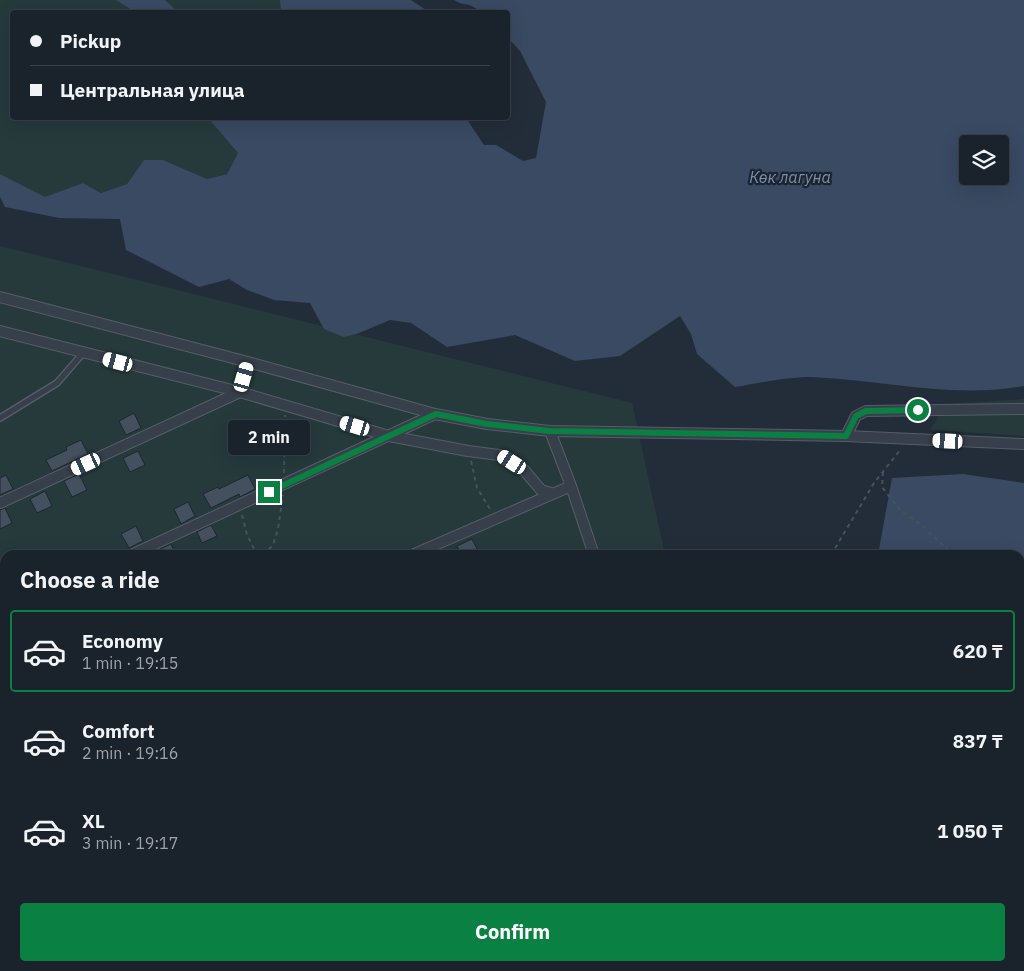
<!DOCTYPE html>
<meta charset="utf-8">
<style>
:root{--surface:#1a222b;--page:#232a33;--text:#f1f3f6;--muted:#9fa4a9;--line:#383f47;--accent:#0b8043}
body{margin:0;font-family:"IBM Plex Sans",sans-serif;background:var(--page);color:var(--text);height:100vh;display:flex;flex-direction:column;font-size:19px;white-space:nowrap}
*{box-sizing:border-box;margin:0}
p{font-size:16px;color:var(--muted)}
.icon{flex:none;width:28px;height:28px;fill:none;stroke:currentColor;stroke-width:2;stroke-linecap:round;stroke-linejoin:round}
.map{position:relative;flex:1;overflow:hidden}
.details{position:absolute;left:0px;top:550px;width:1025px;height:421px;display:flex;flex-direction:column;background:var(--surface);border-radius:15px 15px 0 0;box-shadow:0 5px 20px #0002,0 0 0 1px var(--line)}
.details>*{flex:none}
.banner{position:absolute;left:10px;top:10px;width:500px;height:110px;border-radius:5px;box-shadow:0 5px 20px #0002,0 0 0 1px var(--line);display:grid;align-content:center;height:110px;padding:0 20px;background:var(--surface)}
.buttons{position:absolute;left:959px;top:135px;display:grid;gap:10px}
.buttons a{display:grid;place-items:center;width:50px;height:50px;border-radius:5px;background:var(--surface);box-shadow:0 5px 20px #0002,0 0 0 1px var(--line);font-size:25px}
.end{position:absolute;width:22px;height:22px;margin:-11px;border:6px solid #0b8043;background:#fff;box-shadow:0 0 0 2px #fff}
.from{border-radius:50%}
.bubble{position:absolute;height:35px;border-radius:5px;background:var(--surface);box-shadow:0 5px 20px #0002,0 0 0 1px var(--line);font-size:16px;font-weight:700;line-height:35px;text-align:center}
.car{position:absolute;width:15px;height:30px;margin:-15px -8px;border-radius:6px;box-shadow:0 0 4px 1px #0007;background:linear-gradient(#fff 24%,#345 0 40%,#fff 0 76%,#345 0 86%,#fff 0)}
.banner b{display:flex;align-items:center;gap:18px;height:48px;font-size:19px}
.banner b+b{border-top:1px solid var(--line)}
.banner i{width:12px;height:12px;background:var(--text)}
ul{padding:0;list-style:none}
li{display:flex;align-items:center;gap:15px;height:82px;margin:0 10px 8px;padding:0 10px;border:2px solid transparent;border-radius:5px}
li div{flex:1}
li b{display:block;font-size:19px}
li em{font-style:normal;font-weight:700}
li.active{border-color:var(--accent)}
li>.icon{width:45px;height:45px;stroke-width:1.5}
h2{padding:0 20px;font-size:22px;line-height:60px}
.cta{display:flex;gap:10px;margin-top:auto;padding:10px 20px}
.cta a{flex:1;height:58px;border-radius:5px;background:var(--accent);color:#fff;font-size:20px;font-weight:700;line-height:58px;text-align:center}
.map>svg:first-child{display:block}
.green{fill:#263a3b}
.water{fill:#394a62;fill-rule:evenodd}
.building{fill:#44505e;stroke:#1e2631}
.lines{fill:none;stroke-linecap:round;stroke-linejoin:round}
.lane-casing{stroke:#555d68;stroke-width:8}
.street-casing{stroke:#555d68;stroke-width:12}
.path{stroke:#435558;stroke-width:2;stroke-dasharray:4 4;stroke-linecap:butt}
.lane{stroke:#373f4a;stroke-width:5}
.street{stroke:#373f4a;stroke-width:10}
.route{stroke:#0b8043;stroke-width:6}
.labels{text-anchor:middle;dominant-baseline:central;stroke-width:4.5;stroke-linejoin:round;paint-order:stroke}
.water-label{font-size:16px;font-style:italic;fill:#7b90ac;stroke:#1c242f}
</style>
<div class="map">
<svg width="1024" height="971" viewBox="0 0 1024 971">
<rect width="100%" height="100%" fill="#232d39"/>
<path class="green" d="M0,0H116L135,12H12V118H208L238,153L227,174L207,179L163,160H144L127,184L101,193L83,183L45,198L0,174Z
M165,0H280L281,12H178Z
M0,246L632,403L665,555H5V966H754L755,971H0Z
M1024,399V436L930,430L947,404Z"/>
<path class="water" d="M116,0H165L178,12H135Z
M280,0H411L429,12H281Z
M454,0H1024V386C953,399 882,380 811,377C787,377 758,383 735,387L697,354L691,334L680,316L620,356L575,361L515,335L447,347L411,323L390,320L359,333L344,337L324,329L310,303L274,300L247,290L229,279L199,287L126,250L120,219L59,218L5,207L0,197V174L45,197L83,183L101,193L127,184L144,160H163L207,179L227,174L238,153L208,118H459L468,121L484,145H496L523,161L536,158L546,102L520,51L508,38V12H480C469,1 464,7 454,0ZM968,144H1000V176H968Z
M963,474L1024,483V971H882V966H1020V555H878L892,478Z"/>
<path class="building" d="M134,413L141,428L126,435L119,421Z
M81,440L88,454L52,471L46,460L67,450L66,447Z
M138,451L145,465L130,472L123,458Z
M79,474L87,490L72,497L64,481Z
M6,475L13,489L0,495V478Z
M248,475L255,489L240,497L239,494L211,508L203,494L218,487L219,489Z
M45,491L52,506L37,513L30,499Z
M188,502L195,516L181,524L174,509Z
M5,508L12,523L0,529V510Z
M211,525L217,536L202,543L197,532Z
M136,526L143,541L129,548L121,534Z
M472,539L480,555H461L457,546Z
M171,544L176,555H158L156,551Z"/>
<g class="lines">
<g class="lane-casing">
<path id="lane" d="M0,418L57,383L83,353
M387,966L389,971"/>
</g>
<g class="street-casing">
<path id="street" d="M0,297L248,362L435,414L487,424L550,431L846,436L1024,444
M0,331L240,392L389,436L468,451L499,455L524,470L541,490L551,493
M550,431L571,486L594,555
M846,436L856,416L866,411L1024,409
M0,503L240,392L248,362
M131,555L435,414
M412,555L571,486
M0,615L5,613
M0,733L5,730
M0,857L5,855
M690,966L691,971
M16,971L26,966
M251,971L261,966
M496,971L505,966"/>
</g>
<path class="path" d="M471,461L477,488L490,509
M883,472L882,487L900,510L923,526L953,555
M284,473L285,415
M242,515L247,535L257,555
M263,555L273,545L278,529L283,495
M831,555L874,483L901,449
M1020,631L1024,643
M1020,706L1024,691
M1020,943H1024
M808,966L809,971
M819,971L822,966"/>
<use href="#lane" class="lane"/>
<use href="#street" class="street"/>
</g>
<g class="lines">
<path class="route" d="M269,492L436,414L487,424L550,431L846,436L856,416L866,411L918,410"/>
</g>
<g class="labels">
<g class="water-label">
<text x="790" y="177">Көк лагуна</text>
</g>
</g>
</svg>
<div class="buttons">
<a><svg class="icon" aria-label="layers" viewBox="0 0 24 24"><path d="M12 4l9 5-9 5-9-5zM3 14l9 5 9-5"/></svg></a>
</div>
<i class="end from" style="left:918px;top:410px"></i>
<i class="end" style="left:269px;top:492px"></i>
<div class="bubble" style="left:228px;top:420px;width:82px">2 min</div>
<i class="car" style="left:118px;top:362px;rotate:285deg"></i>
<i class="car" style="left:244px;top:377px;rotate:16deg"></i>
<i class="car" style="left:355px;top:426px;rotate:287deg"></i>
<i class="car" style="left:948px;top:441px;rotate:273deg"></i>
<i class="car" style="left:512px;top:462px;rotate:302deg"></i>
<i class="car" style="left:86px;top:464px;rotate:245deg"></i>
<div class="banner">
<b><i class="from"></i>Pickup</b>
<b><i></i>Центральная улица</b>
</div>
<section class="details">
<h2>Choose a ride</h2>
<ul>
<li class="active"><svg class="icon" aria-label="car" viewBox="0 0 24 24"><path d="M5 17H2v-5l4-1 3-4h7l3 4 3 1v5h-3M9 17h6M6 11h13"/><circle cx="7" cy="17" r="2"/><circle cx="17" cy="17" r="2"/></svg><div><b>Economy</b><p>1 min · 19:15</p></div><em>620 ₸</em></li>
<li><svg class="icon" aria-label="car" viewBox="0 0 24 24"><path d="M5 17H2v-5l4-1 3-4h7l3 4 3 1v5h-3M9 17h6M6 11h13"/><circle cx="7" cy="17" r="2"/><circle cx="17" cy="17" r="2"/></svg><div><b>Comfort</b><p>2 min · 19:16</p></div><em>837 ₸</em></li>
<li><svg class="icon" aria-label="car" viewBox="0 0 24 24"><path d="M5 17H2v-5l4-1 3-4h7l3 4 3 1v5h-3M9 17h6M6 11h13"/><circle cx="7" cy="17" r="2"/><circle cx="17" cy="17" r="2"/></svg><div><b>XL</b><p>3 min · 19:17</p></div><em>1 050 ₸</em></li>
</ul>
<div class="cta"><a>Confirm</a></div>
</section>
</div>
